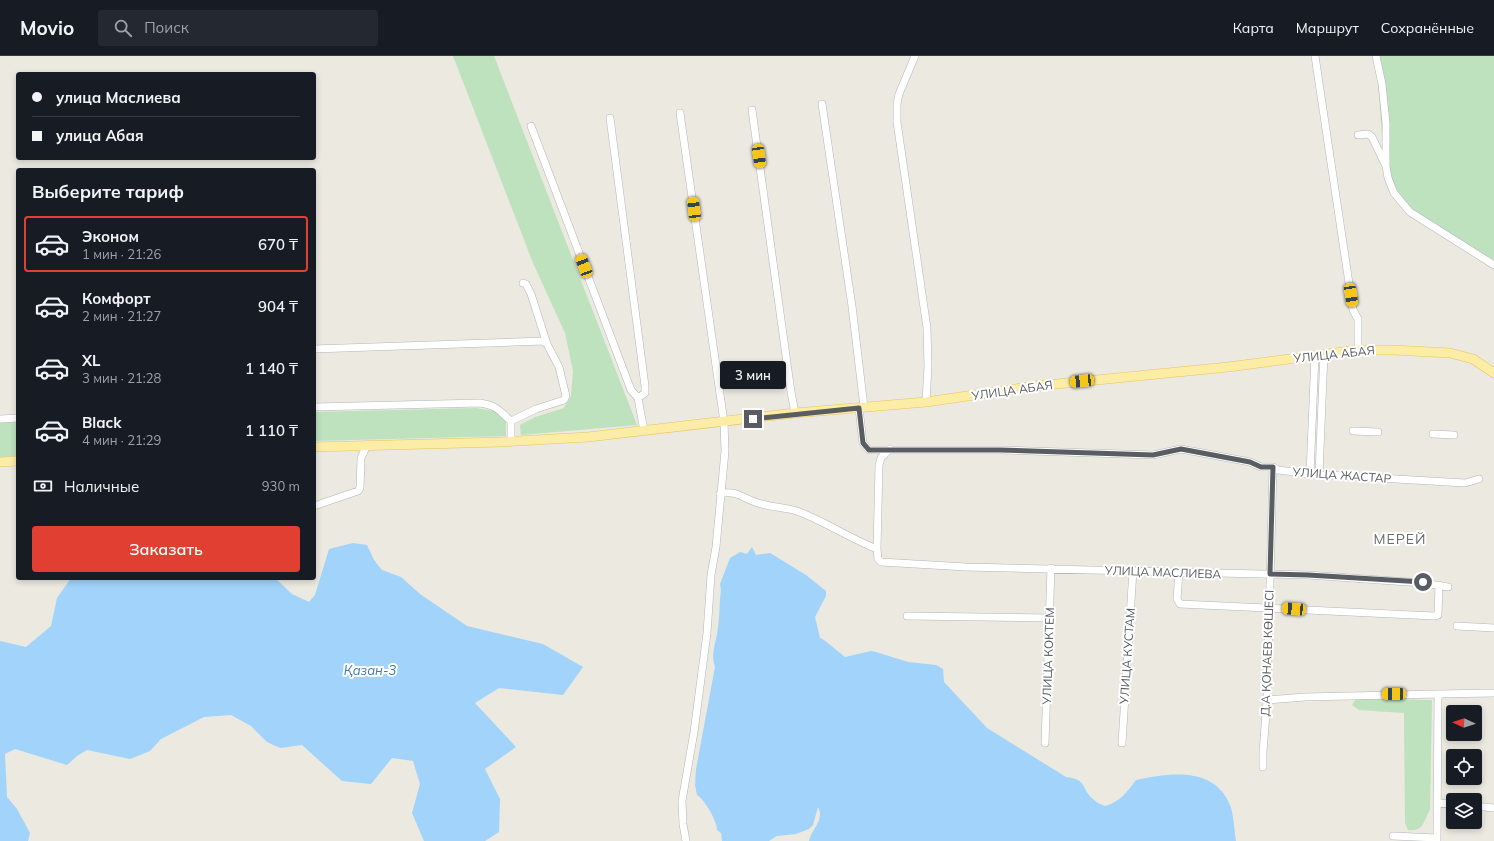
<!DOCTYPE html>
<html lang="ru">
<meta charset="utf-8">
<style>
:root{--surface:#171b24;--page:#242831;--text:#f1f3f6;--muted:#9ea1a6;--line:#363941;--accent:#e03f31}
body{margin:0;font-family:Mulish,sans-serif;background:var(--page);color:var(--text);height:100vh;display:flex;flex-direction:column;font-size:15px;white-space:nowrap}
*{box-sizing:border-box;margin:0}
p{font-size:13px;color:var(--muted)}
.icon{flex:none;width:22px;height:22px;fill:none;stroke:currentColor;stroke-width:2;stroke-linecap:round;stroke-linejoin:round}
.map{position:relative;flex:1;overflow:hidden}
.drawer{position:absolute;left:16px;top:112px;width:300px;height:412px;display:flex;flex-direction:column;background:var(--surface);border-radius:4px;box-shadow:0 2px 6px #0003}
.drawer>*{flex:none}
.hud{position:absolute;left:16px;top:16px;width:300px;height:88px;border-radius:4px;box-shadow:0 2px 6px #0003;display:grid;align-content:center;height:88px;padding:0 16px;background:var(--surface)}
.needle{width:26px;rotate:273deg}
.tools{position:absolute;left:1446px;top:649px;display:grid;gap:8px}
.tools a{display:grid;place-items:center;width:36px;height:36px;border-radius:4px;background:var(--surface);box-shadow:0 2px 6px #0003;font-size:20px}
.end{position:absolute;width:18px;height:18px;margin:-9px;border:5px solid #595c61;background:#fff;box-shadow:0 0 0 2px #fff}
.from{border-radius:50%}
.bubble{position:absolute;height:28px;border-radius:4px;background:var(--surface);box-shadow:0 2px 6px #0003;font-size:13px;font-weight:600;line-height:28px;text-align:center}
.car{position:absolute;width:12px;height:24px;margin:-12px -6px;border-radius:5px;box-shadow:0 0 3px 1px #0007;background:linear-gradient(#f5c518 24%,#345 0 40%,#f5c518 0 76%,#345 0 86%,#f5c518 0)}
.hud b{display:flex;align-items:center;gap:14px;height:38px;font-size:15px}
.hud b+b{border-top:1px solid var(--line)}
.hud i{width:10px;height:10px;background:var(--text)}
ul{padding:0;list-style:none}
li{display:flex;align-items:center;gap:12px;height:56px;margin:0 8px 6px;padding:0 8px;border:2px solid transparent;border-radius:4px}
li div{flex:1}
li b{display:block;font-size:15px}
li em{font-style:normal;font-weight:600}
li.on{border-color:var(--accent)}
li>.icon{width:36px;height:36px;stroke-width:1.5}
h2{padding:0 16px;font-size:18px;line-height:48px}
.pay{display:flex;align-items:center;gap:10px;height:44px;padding:0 16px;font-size:15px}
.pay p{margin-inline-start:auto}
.button{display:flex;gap:8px;margin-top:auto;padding:8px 16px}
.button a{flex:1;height:46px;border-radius:4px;background:var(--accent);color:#fff;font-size:16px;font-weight:600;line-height:46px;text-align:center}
header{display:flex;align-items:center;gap:24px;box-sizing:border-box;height:56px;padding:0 20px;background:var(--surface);border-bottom:1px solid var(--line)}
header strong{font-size:19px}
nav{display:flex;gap:22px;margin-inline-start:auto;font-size:14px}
.search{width:280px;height:36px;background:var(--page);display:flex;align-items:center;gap:10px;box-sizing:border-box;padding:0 14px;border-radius:4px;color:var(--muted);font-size:15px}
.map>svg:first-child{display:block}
.green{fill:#bde2bd}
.water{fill:#a1d3fb}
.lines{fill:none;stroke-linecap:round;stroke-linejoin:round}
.minor-casing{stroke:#b3b6ba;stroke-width:8}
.major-casing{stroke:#eac25a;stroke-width:10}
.minor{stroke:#fff;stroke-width:7}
.major{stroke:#fbeda5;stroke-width:9}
.route{stroke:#595c61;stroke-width:5}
.labels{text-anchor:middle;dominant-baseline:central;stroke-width:4;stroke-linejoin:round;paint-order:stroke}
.street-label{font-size:12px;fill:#595c61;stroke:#fff}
.water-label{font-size:13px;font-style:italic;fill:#427ab3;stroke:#fff}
.quarter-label{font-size:14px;letter-spacing:1px;fill:#6a6e72;stroke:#fff}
</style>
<header>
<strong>Movio</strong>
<div class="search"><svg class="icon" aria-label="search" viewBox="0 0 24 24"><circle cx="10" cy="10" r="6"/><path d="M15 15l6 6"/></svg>Поиск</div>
<nav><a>Карта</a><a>Маршрут</a><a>Сохранённые</a></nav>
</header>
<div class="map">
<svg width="1494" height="785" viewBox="0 0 1494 785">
<rect width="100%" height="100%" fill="#ebe9e0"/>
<path class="green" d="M453,0H494L637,369L521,379L520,369L535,361L564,352L571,340L573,315L565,277L533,207Z
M1376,0H1494V211L1433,173L1398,141L1386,117L1383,95Z
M476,352L494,355L506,364V380L314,385V356Z
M18,366V400L0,401V367Z
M1356,643L1432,644L1430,754C1423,765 1424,776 1408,774L1405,767L1404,657L1359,654L1352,649Z"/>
<path class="water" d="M353,487L367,489L374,504L382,514L401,521L420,538L467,570L543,588L583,611L563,639L499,632L475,647L516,691L485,713L500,743L499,776L485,785H424L412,757L420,728L413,705L392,702L371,728L342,725L302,689L280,692L267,686L251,670L231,659L204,661L161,683L150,695L130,703L87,694L77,700L67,709L15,693L5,698L7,741L17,753L30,777L28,785H0V585L26,591L51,570L57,542L71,522H275L292,538L309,546L315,539L329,493Z
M752,491L756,499L770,497L806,519L826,535V540L815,561L820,582L824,584L845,601L871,595L876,596L908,606L936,609L943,613L944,626L987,672L1066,721C1088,723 1081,734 1094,744C1097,747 1101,748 1105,750C1119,747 1127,736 1136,724C1169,717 1214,710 1230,749C1234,759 1234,774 1236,785H809C812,772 825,764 818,751L813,769L809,773L796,778L777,780L769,785H722L721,777L717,774C717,765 705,744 697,739L695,729L696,713L715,611C710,597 717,585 718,571C720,559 719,546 721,534L720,528L730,502L740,496L747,498Z"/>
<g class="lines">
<g class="minor-casing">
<path id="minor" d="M915,0L899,38L897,48V66L927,272L928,310L926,346
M1315,0L1353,254L1358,263V294
M1376,0L1382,28L1386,67V110L1388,122L1394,137L1410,156L1494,209
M822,48L852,250L864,351
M752,54L791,336L795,357
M680,57L724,366L725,395L716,491L711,519L707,577L694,676L682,745L683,768L686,785
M531,70L631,334L638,342L645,337V330L610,62
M1358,79L1368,78L1372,81L1386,110
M314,293L543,285L547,288
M638,342L644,375
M314,351L480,347C498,350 498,354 511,365V385
M859,352L863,387L869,394H1001L1153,399L1181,393L1250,406L1261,411H1273L1278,414L1310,418L1465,427L1479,423
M0,363L18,362
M511,365L536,353L564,344L566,340L559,311L547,288L531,238L526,228L523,227
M1353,375L1378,376
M1433,378L1454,379
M890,393L881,402L879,409L877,493L878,503L881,506L966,511L1308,519L1423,527L1448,531
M1310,418L1315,299
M1319,418L1324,297
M720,438C736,434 741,441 755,446C768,451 783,451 797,455C824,465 849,482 877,493
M314,450L358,435L360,432L361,402L367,389
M1179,516L1177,543L1180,548L1434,560L1438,559L1439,529
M907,560L1049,562
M1457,570L1494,572
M1438,638L1494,637
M1267,644L1305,641L1438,638L1437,785
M1045,687L1051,512
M1122,687L1133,514
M1263,711V696L1267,644L1273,411
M1437,747L1453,748
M1475,750L1494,752
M1393,780L1437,782"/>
</g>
<g class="major-casing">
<path id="major" d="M314,391L501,386L588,381L795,357L926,346L1036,330L1228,311L1358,294H1393L1450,297L1473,303L1494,317
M0,406L18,405"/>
</g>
<use href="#minor" class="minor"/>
<use href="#major" class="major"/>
</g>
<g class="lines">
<path class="route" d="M753,363L859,352L863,387L869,394H1000L1153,399L1181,393L1250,406L1261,411H1273L1270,518L1308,519L1423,526"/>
</g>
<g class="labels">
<g class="street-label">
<text transform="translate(1334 298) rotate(-6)">УЛИЦА АБАЯ</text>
<text transform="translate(1012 334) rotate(-8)">УЛИЦА АБАЯ</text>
<text transform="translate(1342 419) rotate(4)">УЛИЦА ЖАСТАР</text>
<text transform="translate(1163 516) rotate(2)">УЛИЦА МАСЛИЕВА</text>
<text transform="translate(1267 597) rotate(-88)">Д.А ҚОНАЕВ КӨШЕСІ</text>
<text transform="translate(1048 600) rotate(-88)">УЛИЦА КОКТЕМ</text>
<text transform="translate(1127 600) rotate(-86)">УЛИЦА КУСТАМ</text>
</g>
<g class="water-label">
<text x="370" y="614">Қазан-3</text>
</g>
<g class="quarter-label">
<text x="1400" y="483">МЕРЕЙ</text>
</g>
</g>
</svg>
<div class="tools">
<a><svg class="needle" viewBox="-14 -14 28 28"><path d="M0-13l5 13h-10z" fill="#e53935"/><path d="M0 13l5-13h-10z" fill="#9ea1a6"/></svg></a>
<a><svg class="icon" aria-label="locate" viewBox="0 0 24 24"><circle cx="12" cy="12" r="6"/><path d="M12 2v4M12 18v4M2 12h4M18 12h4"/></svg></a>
<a><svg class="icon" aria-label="layers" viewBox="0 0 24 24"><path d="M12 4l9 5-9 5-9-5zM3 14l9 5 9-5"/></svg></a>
</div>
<i class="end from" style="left:1423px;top:526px"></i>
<i class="end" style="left:753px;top:363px"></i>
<div class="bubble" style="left:720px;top:305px;width:66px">3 мин</div>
<i class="car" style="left:759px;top:100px;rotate:172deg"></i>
<i class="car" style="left:694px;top:153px;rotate:353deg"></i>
<i class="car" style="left:584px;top:210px;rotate:339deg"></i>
<i class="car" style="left:1351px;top:239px;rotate:171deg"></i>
<i class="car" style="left:1082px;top:325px;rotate:264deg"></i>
<i class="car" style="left:1294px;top:553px;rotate:274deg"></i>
<i class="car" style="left:1394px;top:638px;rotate:269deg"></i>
<div class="hud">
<b><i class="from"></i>улица Маслиева</b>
<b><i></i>улица Абая</b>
</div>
<section class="drawer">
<h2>Выберите тариф</h2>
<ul>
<li class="on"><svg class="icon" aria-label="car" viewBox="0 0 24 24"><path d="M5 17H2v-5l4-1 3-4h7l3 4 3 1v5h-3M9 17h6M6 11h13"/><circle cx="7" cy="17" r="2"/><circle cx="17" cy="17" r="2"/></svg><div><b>Эконом</b><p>1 мин · 21:26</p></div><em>670 ₸</em></li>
<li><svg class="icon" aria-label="car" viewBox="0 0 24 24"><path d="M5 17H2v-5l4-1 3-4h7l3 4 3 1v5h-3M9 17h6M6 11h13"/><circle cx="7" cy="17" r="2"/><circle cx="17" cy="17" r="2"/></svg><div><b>Комфорт</b><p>2 мин · 21:27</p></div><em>904 ₸</em></li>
<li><svg class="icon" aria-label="car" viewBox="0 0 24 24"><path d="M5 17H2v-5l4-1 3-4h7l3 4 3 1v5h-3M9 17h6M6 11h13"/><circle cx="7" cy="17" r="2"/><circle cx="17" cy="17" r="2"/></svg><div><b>XL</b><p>3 мин · 21:28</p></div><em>1 140 ₸</em></li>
<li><svg class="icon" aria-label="car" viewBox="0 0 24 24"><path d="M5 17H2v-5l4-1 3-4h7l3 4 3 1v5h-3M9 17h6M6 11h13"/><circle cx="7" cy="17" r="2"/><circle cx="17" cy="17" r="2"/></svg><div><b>Black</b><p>4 мин · 21:29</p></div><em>1 110 ₸</em></li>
</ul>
<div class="pay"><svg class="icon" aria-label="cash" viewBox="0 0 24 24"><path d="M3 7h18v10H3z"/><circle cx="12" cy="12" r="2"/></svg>Наличные<p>930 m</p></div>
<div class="button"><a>Заказать</a></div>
</section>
</div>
